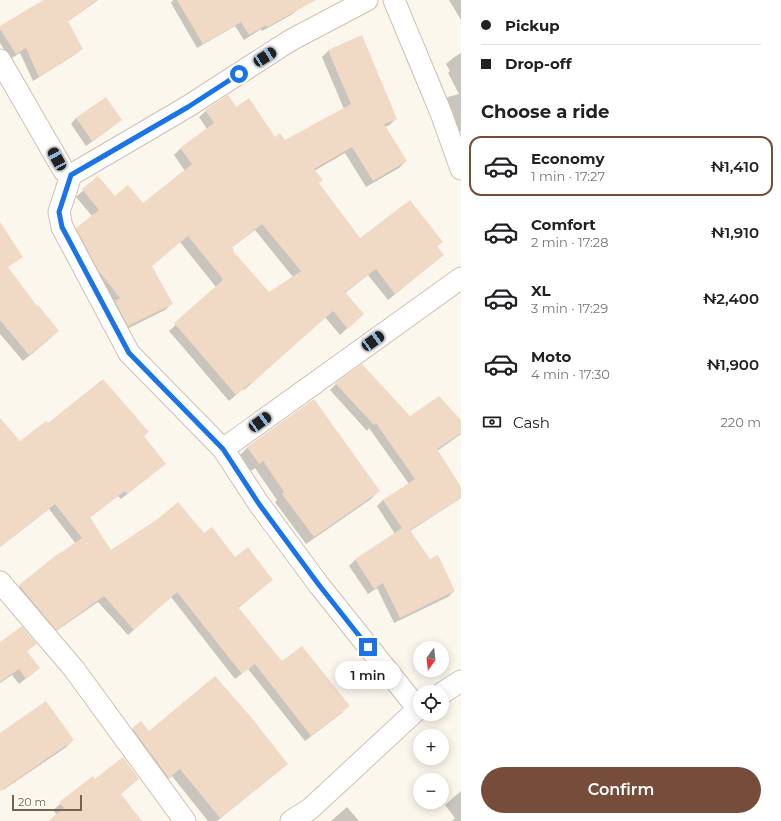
<!DOCTYPE html>
<meta charset="utf-8">
<style>
:root{--surface:#fff;--page:#f2f2f2;--text:#202124;--muted:#757577;--line:#e0e0e0;--accent:#764d3b}
body{margin:0;font-family:Montserrat,sans-serif;background:var(--page);color:var(--text);height:100vh;display:flex;flex-direction:column;font-size:15px;white-space:nowrap}
*{box-sizing:border-box;margin:0}
p{font-size:13px;color:var(--muted)}
.icon{flex:none;width:22px;height:22px;fill:none;stroke:currentColor;stroke-width:2;stroke-linecap:round;stroke-linejoin:round}
.map{position:relative;flex:1;overflow:hidden}
.details{display:flex;flex-direction:column;background:var(--surface);width:320px}
.details>*{flex:none}
.banner{display:grid;align-content:center;height:88px;padding:0 20px;background:var(--surface)}
.needle{width:26px;rotate:195deg}
.fabs{position:absolute;left:413px;top:641px;display:grid;gap:8px}
.fabs a{display:grid;place-items:center;width:36px;height:36px;border-radius:50%;background:var(--surface);box-shadow:0 2px 10px #0003;font-size:20px}
.scale{position:absolute;left:12px;bottom:10px;width:70px;box-sizing:border-box;padding-left:4px;border:2px solid #77614f;border-top:0;font-size:11px;line-height:14px;white-space:nowrap;color:#77614f;-webkit-text-stroke:3px #fefbf3;paint-order:stroke}
.end{position:absolute;width:18px;height:18px;margin:-9px;border:5px solid #1a73e8;background:#fff;box-shadow:0 0 0 2px #fff}
.from{border-radius:50%}
.bubble{position:absolute;height:28px;border-radius:14px;background:var(--surface);box-shadow:0 2px 10px #0003;font-size:13px;font-weight:600;line-height:28px;text-align:center}
.car{position:absolute;width:12px;height:24px;margin:-12px -6px;border-radius:5px;box-shadow:0 0 3px 1px #0007;background:linear-gradient(#222 24%,#8ab4d8 0 40%,#222 0 76%,#8ab4d8 0 86%,#222 0)}
.banner b{display:flex;align-items:center;gap:14px;height:38px;font-size:15px}
.banner b+b{border-top:1px solid var(--line)}
.banner i{width:10px;height:10px;background:var(--text)}
ul{padding:0;list-style:none}
li{display:flex;align-items:center;gap:12px;height:60px;margin:0 8px 6px;padding:0 12px;border:2px solid transparent;border-radius:12px}
li div{flex:1}
li b{display:block;font-size:15px}
li em{font-style:normal;font-weight:600}
li.current{border-color:var(--accent)}
li>.icon{width:36px;height:36px;stroke-width:1.5}
h2{padding:0 20px;font-size:18px;line-height:48px}
.pay{display:flex;align-items:center;gap:10px;height:44px;padding:0 20px;font-size:15px}
.pay p{margin-inline-start:auto}
.cta{display:flex;gap:8px;margin-top:auto;padding:8px 20px}
.cta a{flex:1;height:46px;border-radius:24px;background:var(--accent);color:#fff;font-size:16px;font-weight:600;line-height:46px;text-align:center}
main{display:flex;flex:1;min-height:0}
.map>svg:first-child{display:block}
.shadow{fill:#0003;fill-rule:evenodd}
.building{fill:#f0dac5;fill-rule:evenodd}
.lines{fill:none;stroke-linecap:round;stroke-linejoin:round}
.minor-casing{stroke:#cec1b1;stroke-width:23}
.minor{stroke:#fff;stroke-width:21}
.route{stroke:#1a73e8;stroke-width:5}
</style>
<main>
<div class="map">
<svg width="461" height="821" viewBox="0 0 461 821">
<rect width="100%" height="100%" fill="#fcf7ec"/>
<path class="shadow" d="M45,0H98L67,22L82,49L76,54L33,81L20,53L10,59L0,43V28Z
M173,0H310L291,15L262,31L261,29L244,40L235,26L197,48L171,3Z
M449,0H461V20Z
M329,50L396,118L390,125L385,127L406,161L399,168L366,187L345,153L314,171L318,184L360,240L442,242L436,247L443,255L388,300L368,275L345,293L356,320L340,335L325,317L244,390L243,389L229,401L169,331L216,287L180,242L151,266L171,304L165,310L121,332L70,235L92,216L76,197L98,177L115,197L143,205L185,171L174,155L180,149L207,129L199,117L206,111L235,108L275,138L285,142L344,109L322,57ZM255,230L293,277L269,293L231,251V248Z
M461,53V131L453,136L441,104L448,97L459,94L448,73L450,71L446,64L453,58Z
M106,98L121,120L115,125L86,146L71,124L76,118Z
M0,258L52,337L23,361L0,334Z
M336,384L410,417L461,422V434L437,451L461,489V498L410,531L429,560L454,591L448,597L394,623L377,588L368,594L349,566L355,560L395,534L377,506L383,500L409,484L369,428L367,431L330,390Z
M47,424L148,432L143,437L165,464L121,499L118,496L89,518L111,551L204,534L235,558L272,580L238,608L282,663L343,712L305,741L248,669L235,679L171,597L128,635L98,602L50,635L13,592L54,557L76,544L49,509L0,547V433L20,442Z
M248,447L378,491L371,499L306,544L275,502L277,500L255,468L251,471L240,455Z
M0,643L35,644L26,652L39,668L19,684L12,675L0,683Z
M133,729L149,732L287,763L279,771L217,821H208L172,776L161,785L125,736Z
M0,734L73,740L65,748L3,790L0,786Z
M93,777L95,781L138,779L120,794L141,821H50L57,815L53,810Z
M461,791V821H452L455,818L445,805Z
M347,807L359,821H331Z"/>
<path class="building" d="M43,0H97L68,21L83,49L39,77L26,48L16,54L0,29V26Z
M177,0H316L267,27L266,25L249,35L241,22L203,44Z
M362,35L397,119L384,124L407,161L373,181L352,147L314,169L323,180L319,183L360,238L410,200L443,242L437,246L444,255L395,294L376,269L345,292L364,314L348,329L333,311L251,384L250,383L236,395L174,323L223,280L222,278L188,236L152,266L173,304L128,326L115,301L120,298L98,270L76,228L99,210L82,189L98,176L115,196L128,185L143,203L192,164L180,148L214,123L205,110L228,95L236,107L249,98L275,137L280,133L285,140L351,104L328,50ZM262,224L301,271L269,292L233,251L234,250L232,247Z
M106,97L122,120L92,141L76,118Z
M0,222L23,257L8,267L37,306L38,305L59,331L29,355L0,320Z
M362,364L410,416L439,396L461,420V433L437,449L461,487V498L410,530L430,559L438,555L455,591L400,618L383,583L374,589L355,559L402,528L383,500L415,479L376,423L374,425L335,383Z
M103,379L149,432L144,436L166,464L127,494L125,491L90,517L111,550L159,518L178,502L204,533L212,527L235,557L248,547L273,580L238,607L282,661L302,646L350,706L311,736L255,664L242,674L177,592L134,630L104,596L56,630L19,585L54,557L82,538L55,504L0,547V418L20,441L46,421L48,423Z
M314,399L380,491L314,537L282,494L284,492L263,461L259,464L247,447Z
M22,626L37,644L27,651L40,668L26,679L19,669L0,682V642Z
M215,676L251,717L288,764L220,818L180,769L169,778L132,728L141,721L149,731Z
M46,701L74,740L0,791V733Z
M123,757L139,779L121,794L142,821H48L64,808L59,802L93,776L95,779Z"/>
<g class="lines">
<g class="minor-casing">
<path id="minor" d="M394,0L441,113L461,169
M0,60L64,171L71,175L59,212L62,227L129,353L223,449L259,504L319,585L418,709
M71,175L187,107L291,40L367,0
M223,449L461,278
M0,582L74,669L185,821
M442,693L461,681
M291,821L310,809L420,707"/>
</g>
<use href="#minor" class="minor"/>
</g>
<g class="lines">
<path class="route" d="M239,74L188,107L71,175L59,212L62,227L129,353L223,449L259,504L319,585L368,647"/>
</g>
</svg>
<div class="fabs">
<a><svg class="needle" viewBox="-14 -14 28 28"><path d="M0-13l5 13h-10z" fill="#e53935"/><path d="M0 13l5-13h-10z" fill="#757577"/></svg></a>
<a><svg class="icon" aria-label="locate" viewBox="0 0 24 24"><circle cx="12" cy="12" r="6"/><path d="M12 2v4M12 18v4M2 12h4M18 12h4"/></svg></a>
<a>+</a>
<a>−</a>
</div>
<div class="scale">20 m</div>
<i class="end from" style="left:239px;top:74px"></i>
<i class="end" style="left:368px;top:647px"></i>
<div class="bubble" style="left:335px;top:661px;width:66px">1 min</div>
<i class="car" style="left:265px;top:57px;rotate:57deg"></i>
<i class="car" style="left:57px;top:159px;rotate:331deg"></i>
<i class="car" style="left:373px;top:341px;rotate:54deg"></i>
<i class="car" style="left:260px;top:422px;rotate:54deg"></i>
</div>
<section class="details">
<div class="banner">
<b><i class="from"></i>Pickup</b>
<b><i></i>Drop-off</b>
</div>
<h2>Choose a ride</h2>
<ul>
<li class="current"><svg class="icon" aria-label="car" viewBox="0 0 24 24"><path d="M5 17H2v-5l4-1 3-4h7l3 4 3 1v5h-3M9 17h6M6 11h13"/><circle cx="7" cy="17" r="2"/><circle cx="17" cy="17" r="2"/></svg><div><b>Economy</b><p>1 min · 17:27</p></div><em>₦1,410</em></li>
<li><svg class="icon" aria-label="car" viewBox="0 0 24 24"><path d="M5 17H2v-5l4-1 3-4h7l3 4 3 1v5h-3M9 17h6M6 11h13"/><circle cx="7" cy="17" r="2"/><circle cx="17" cy="17" r="2"/></svg><div><b>Comfort</b><p>2 min · 17:28</p></div><em>₦1,910</em></li>
<li><svg class="icon" aria-label="car" viewBox="0 0 24 24"><path d="M5 17H2v-5l4-1 3-4h7l3 4 3 1v5h-3M9 17h6M6 11h13"/><circle cx="7" cy="17" r="2"/><circle cx="17" cy="17" r="2"/></svg><div><b>XL</b><p>3 min · 17:29</p></div><em>₦2,400</em></li>
<li><svg class="icon" aria-label="car" viewBox="0 0 24 24"><path d="M5 17H2v-5l4-1 3-4h7l3 4 3 1v5h-3M9 17h6M6 11h13"/><circle cx="7" cy="17" r="2"/><circle cx="17" cy="17" r="2"/></svg><div><b>Moto</b><p>4 min · 17:30</p></div><em>₦1,900</em></li>
</ul>
<div class="pay"><svg class="icon" aria-label="cash" viewBox="0 0 24 24"><path d="M3 7h18v10H3z"/><circle cx="12" cy="12" r="2"/></svg>Cash<p>220 m</p></div>
<div class="cta"><a>Confirm</a></div>
</section>
</main>
